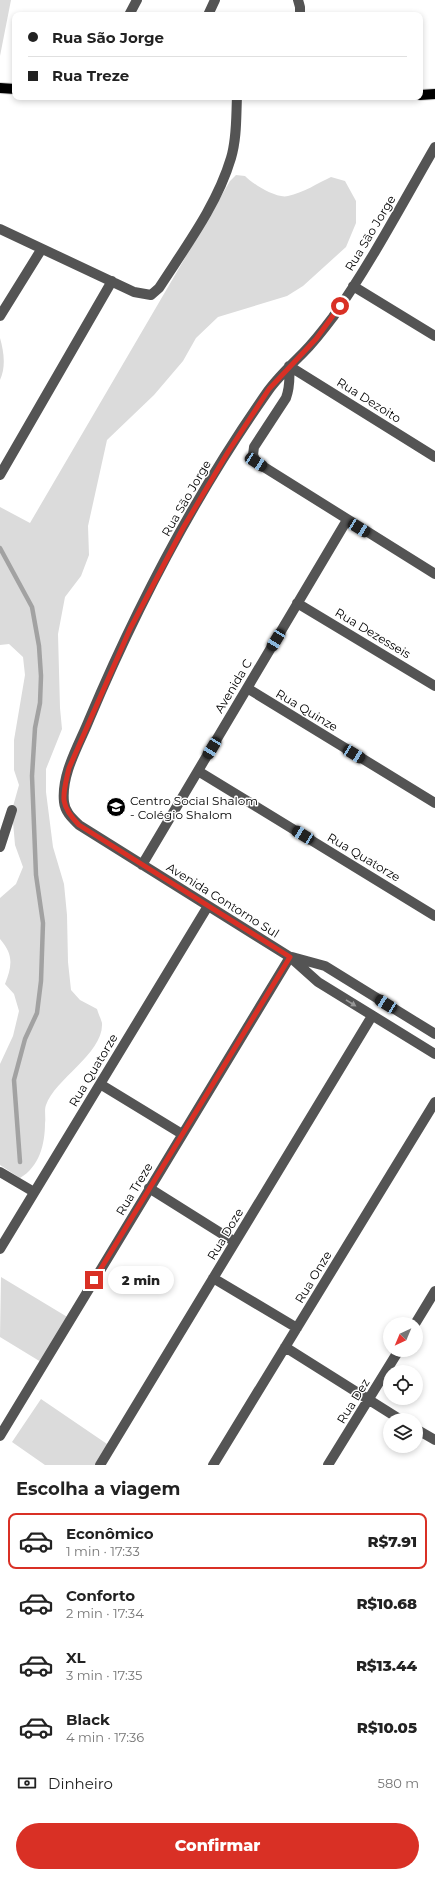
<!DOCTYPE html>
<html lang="pt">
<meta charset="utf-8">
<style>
:root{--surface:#fff;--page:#f2f2f2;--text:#222;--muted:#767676;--line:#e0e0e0;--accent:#d93025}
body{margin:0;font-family:Montserrat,sans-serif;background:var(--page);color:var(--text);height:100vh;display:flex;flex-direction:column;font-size:15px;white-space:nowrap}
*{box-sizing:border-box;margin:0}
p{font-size:13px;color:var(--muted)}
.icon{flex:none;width:22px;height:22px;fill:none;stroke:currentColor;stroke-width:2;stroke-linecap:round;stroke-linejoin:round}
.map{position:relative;height:1465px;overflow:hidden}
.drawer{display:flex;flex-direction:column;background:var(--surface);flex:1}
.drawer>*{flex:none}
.banner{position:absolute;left:12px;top:12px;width:411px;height:88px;border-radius:8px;box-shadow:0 2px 6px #0003;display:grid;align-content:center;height:88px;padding:0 16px;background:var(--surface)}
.needle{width:26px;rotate:224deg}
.controls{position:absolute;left:383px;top:1317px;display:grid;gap:8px}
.controls a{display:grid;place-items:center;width:40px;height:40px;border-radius:50%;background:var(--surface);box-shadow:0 2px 6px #0003;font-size:20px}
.end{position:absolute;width:18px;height:18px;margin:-9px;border:5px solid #d93025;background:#fff;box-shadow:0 0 0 2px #fff}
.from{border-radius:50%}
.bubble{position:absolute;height:28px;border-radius:14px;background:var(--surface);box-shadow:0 2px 6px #0003;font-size:13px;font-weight:800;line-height:28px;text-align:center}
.car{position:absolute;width:12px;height:24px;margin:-12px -6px;border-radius:5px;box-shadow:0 0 3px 1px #0007;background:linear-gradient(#222 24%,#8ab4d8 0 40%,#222 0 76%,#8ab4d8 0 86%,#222 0)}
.banner b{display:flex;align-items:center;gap:14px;height:38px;font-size:15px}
.banner b+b{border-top:1px solid var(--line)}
.banner i{width:10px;height:10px;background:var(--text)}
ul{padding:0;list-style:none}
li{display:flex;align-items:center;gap:12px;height:56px;margin:0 8px 6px;padding:0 8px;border:2px solid transparent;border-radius:8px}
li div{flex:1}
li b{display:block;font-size:15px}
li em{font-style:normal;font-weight:800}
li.on{border-color:var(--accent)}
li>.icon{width:36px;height:36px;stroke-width:1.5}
h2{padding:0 16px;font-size:18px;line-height:48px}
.pay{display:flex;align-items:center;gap:10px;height:44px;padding:0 16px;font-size:15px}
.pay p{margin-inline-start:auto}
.primary-button{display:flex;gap:8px;margin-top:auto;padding:8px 16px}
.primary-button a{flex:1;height:46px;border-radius:24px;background:var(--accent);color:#fff;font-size:16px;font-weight:800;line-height:46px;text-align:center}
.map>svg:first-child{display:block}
.green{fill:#dbdbdb}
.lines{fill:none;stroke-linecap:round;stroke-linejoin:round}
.stream{stroke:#a2a2a2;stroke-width:4.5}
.major-casing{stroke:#dbdbdb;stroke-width:12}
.minor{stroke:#545454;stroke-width:10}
.major{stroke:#000;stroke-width:10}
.oneway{fill:#989898}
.route{stroke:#d93025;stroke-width:5}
.labels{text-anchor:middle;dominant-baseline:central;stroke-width:3;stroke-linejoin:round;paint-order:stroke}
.street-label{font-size:12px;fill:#000;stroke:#fff}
.poi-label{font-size:12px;fill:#000;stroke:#fff;text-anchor:start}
</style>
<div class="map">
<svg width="435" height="1465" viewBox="0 0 435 1465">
<rect width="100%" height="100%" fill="#fff"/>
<path class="green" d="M0,0H11L0,56Z
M236,175L245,176C253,184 276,199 288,196C303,193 318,183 331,177L345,181L356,201V223L346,247L303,286L287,296L218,317L196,338L183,361L154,395L107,440L88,526L89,555L81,576L65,597L58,634L60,708L62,729L46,769V792L53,847L64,884L67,915L68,962L71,990L80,1000L97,1009C98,1013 101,1019 102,1023C104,1053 55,1079 46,1105C44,1110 46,1118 45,1123C45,1145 39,1167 20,1178L0,1165V1064L13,1036L19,1011L14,994L5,984C12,966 14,955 0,939V898L16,884L23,867L15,845L12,810L19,785L14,770V740L25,675L23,657L9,644L0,645V507L30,523L230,181Z
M0,338C4,352 6,367 0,380Z
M1,1277L69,1318L41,1362L0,1337Z
M41,1399L110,1446L98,1465H45L12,1442Z"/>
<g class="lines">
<path class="stream" d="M0,548L32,607L39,646L41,676L40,703L35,728L32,776L36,875L43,923L41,981L37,1013L25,1039L14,1080L20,1162"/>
<g class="major-casing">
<path id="major" d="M0,88L15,89
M420,95L435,94"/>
</g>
<path class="minor" d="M298,0L300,7V15
M129,15L137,0
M208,15L215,0
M435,147C402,204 371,263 333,317C324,329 314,342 303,353C291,365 278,377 268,391C197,492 137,606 89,720C79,745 61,774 64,802C65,812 72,818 79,825L290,957L318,982L435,1054
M0,229L134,292L151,295L159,288C186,246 217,205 231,158C237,138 236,117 237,97
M353,286L435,336
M0,316L41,250
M289,366C290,378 290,387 286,398L254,447L253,455L256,462L435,574
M289,366L435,457
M0,475L112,281
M297,603L435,686
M247,688L435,803
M198,771L435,916
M0,847L12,810
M142,865L347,520
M292,957L325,966L435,1034
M100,1084L182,1134
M0,1172L34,1192
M149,1188L235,1242
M0,1249L208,906
M213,1278L297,1328
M415,1324L435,1291
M285,1347L401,1420
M416,1429L435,1440
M0,1436L290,957
M100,1465L372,1016
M213,1465L435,1102
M328,1465L399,1350"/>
<use href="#major" class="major"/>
</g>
<defs><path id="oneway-solid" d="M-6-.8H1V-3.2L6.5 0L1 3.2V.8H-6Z"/></defs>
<use class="oneway" href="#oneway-solid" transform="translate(351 1003) rotate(32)"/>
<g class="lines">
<path class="route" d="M94,1280L290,957L79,825C58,804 63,795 69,768L130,629L183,528L228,452L269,389L316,339L340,306"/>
</g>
<defs>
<g id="school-disc" transform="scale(1)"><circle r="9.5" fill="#000" stroke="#fff"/><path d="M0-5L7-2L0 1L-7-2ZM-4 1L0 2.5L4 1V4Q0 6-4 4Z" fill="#fff"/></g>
</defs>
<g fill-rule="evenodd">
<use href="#school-disc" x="116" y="807"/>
</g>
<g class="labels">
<g class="street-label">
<text transform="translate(370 233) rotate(-59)">Rua São Jorge</text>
<text transform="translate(369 400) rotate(32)">Rua Dezoito</text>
<text transform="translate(186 498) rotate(-60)">Rua São Jorge</text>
<text transform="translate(373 633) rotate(31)">Rua Dezesseis</text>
<text transform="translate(233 686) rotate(-59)">Avenida C</text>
<text transform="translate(307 710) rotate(31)">Rua Quinze</text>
<text transform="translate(364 857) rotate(31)">Rua Quatorze</text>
<text transform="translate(223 900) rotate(32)">Avenida Contorno Sul</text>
<text transform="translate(93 1070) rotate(-59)">Rua Quatorze</text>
<text transform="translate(134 1189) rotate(-59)">Rua Treze</text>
<text transform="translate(225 1234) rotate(-59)">Rua Doze</text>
<text transform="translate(313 1277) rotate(-59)">Rua Onze</text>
<text transform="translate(353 1401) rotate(-58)">Rua Dez</text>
</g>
<g class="poi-label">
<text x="130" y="800">Centro Social Shalom<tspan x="130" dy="14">- Colégio Shalom</tspan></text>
</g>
</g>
</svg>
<div class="controls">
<a><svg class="needle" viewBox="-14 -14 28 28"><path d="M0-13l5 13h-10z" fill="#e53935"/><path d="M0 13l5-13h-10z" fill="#767676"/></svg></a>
<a><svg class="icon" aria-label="locate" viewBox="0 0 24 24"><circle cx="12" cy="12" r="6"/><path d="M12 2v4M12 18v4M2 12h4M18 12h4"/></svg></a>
<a><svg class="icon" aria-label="layers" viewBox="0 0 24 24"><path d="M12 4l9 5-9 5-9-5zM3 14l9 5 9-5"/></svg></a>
</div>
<i class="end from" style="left:340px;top:306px"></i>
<i class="end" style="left:94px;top:1280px"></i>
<div class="bubble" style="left:108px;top:1266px;width:66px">2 min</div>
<i class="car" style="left:256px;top:462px;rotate:123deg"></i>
<i class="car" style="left:359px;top:528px;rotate:121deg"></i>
<i class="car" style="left:276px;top:640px;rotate:211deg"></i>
<i class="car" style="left:212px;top:748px;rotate:211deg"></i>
<i class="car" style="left:354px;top:754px;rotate:121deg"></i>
<i class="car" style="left:303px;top:835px;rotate:301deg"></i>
<i class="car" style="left:386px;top:1004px;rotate:302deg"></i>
<div class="banner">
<b><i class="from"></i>Rua São Jorge</b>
<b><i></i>Rua Treze</b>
</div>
</div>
<section class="drawer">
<h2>Escolha a viagem</h2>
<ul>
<li class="on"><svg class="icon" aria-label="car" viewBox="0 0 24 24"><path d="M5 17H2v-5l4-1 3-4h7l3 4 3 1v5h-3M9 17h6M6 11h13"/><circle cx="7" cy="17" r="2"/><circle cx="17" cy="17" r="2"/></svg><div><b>Econômico</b><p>1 min · 17:33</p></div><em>R$7.91</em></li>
<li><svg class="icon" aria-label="car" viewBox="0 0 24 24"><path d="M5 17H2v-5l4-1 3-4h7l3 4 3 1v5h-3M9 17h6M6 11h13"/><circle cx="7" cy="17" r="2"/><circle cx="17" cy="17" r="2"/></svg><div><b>Conforto</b><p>2 min · 17:34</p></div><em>R$10.68</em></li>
<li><svg class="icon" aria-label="car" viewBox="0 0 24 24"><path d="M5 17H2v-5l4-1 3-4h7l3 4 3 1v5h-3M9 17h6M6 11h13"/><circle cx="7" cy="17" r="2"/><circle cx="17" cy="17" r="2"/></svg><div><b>XL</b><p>3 min · 17:35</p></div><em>R$13.44</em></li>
<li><svg class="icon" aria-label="car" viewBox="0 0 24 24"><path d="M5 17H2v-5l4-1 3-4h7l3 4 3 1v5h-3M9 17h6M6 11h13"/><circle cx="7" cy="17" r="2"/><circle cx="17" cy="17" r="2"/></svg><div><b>Black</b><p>4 min · 17:36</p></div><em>R$10.05</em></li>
</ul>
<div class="pay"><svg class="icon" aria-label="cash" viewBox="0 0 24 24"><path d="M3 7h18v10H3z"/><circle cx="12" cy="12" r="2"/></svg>Dinheiro<p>580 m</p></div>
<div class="primary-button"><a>Confirmar</a></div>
</section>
